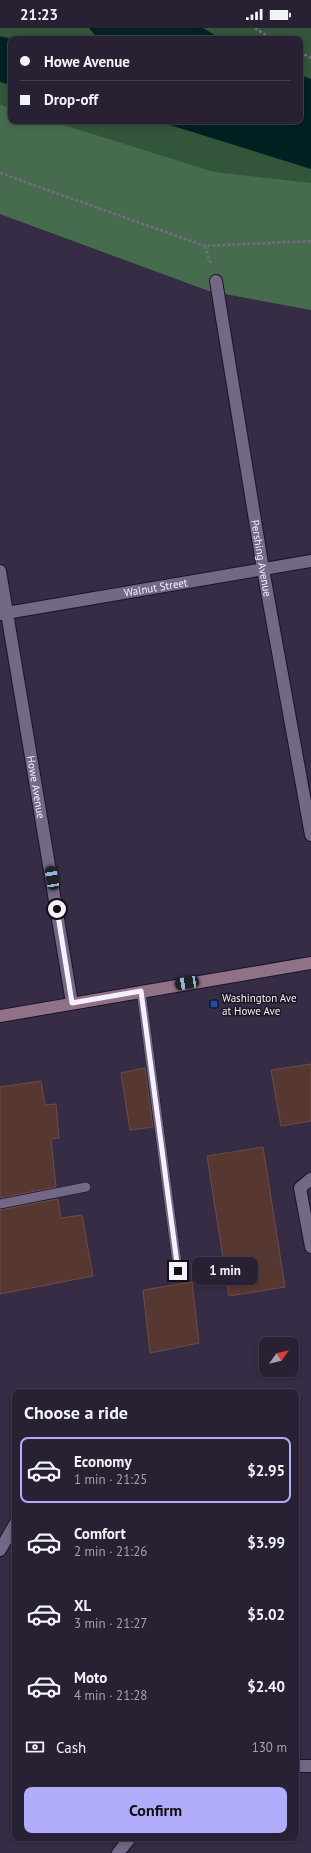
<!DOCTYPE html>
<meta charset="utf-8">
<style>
:root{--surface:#282134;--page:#30293c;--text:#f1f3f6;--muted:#a5a3ac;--line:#443e4f;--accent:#b1adfa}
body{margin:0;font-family:"PT Sans",sans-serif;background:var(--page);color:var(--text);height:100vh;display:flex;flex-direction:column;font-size:15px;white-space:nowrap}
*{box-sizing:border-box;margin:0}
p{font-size:13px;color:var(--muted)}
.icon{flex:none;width:22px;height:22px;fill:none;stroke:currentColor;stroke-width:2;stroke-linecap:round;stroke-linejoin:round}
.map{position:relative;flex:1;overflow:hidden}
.panel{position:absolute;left:12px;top:1361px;width:287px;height:452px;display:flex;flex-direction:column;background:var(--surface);border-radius:8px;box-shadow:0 2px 6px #0003,0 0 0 1px var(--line)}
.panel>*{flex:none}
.top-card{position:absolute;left:8px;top:8px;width:295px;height:88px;border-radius:8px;box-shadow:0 2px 6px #0003,0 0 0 1px var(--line);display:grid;align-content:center;height:88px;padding:0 12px;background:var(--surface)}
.needle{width:26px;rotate:56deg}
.fabs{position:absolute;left:259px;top:1309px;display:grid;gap:8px}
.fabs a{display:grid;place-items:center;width:40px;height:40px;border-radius:8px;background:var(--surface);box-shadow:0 2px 6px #0003,0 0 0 1px var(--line);font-size:20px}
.end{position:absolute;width:18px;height:18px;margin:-9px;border:5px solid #f4f0fd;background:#111;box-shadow:0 0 0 2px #111}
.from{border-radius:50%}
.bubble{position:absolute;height:28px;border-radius:8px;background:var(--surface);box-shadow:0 2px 6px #0003,0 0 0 1px var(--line);font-size:13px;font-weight:600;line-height:28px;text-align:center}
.car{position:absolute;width:12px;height:24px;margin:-12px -6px;border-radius:5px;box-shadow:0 0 3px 1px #0007;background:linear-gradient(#222 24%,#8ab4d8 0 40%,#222 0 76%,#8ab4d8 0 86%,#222 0)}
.top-card b{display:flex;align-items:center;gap:14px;height:38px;font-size:15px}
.top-card b+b{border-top:1px solid var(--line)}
.top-card i{width:10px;height:10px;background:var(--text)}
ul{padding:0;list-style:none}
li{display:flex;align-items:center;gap:12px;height:66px;margin:0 8px 6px;padding:0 4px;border:2px solid transparent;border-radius:8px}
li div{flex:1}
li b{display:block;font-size:15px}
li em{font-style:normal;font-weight:600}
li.selected{border-color:var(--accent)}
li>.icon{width:36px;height:36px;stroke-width:1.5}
h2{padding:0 12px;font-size:18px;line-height:48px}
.pay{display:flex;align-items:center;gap:10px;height:44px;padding:0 12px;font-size:15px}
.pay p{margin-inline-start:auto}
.cta{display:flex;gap:8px;margin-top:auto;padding:8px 12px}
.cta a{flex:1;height:46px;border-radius:8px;background:var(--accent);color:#111;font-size:16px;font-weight:600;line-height:46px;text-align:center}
.status{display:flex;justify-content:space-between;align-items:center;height:28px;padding:0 20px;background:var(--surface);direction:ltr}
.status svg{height:11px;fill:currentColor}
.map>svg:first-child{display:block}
.green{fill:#335539;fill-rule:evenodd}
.forest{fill:#476c4d}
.water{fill:#002022}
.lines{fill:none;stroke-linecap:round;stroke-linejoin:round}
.river{stroke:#002022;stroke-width:41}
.building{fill:#573831;stroke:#6d4c45}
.service-casing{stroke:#1d132b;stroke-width:10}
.minor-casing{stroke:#1d132b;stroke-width:14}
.secondary-casing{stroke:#1d132b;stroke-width:14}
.path{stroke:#746c81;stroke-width:2.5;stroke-dasharray:3 2;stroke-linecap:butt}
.service{stroke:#736885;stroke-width:9}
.minor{stroke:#736885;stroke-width:12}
.secondary{stroke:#907286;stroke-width:12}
.route{stroke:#f4f0fd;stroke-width:5}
.transit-dot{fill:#1a4fb4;stroke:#1b1722;stroke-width:1.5}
.labels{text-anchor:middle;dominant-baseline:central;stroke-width:3;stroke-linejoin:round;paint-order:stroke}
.street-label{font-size:11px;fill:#f4f0fd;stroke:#1b1722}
.poi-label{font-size:11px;fill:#f4f0fd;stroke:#1b1722;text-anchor:start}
</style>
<div class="status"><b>21:23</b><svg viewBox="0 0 49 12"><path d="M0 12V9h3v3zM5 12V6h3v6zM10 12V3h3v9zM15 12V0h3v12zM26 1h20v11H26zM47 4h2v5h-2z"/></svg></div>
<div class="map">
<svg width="311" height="1825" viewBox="0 0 311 1825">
<rect width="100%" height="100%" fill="#362c45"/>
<path class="green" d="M0,0H311V282L209,263L0,186ZM11,11H300V93H11Z"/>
<path class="forest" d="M0,77L11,80V93H51L214,144L311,155V282L209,263L0,186Z"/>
<path class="water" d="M89,0H203L221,11H98Z
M11,31V57L0,54V40Z
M300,47L311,51V141L157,93H300Z"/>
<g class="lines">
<path class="river" d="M0,29L11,32"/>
</g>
<path class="building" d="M311,1036V1093L281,1098L271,1042Z
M145,1040L153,1099L130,1102L121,1045Z
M41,1053L45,1077L56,1076L59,1110L51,1111L56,1159L0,1170V1059Z
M263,1119L285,1259L229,1268L207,1128Z
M58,1171L61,1190L82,1187L93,1248L0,1266V1182Z
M192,1254L199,1315L150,1325L143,1262Z"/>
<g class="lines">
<g class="service-casing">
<path id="service" d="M141,963L178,1243
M0,1176L86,1159"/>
</g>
<g class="minor-casing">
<g id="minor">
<path id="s1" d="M216,253L263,541L311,807"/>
<path id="s2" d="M0,543L72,975"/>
<path id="s3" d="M0,586L311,533"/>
<path d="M311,1151L300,1160L311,1219"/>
<path d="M0,1522L15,1496"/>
<path d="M296,1738H311"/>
<path d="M118,1825L130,1810"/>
</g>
</g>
<g class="secondary-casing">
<path id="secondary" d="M0,988L311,935"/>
</g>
<path class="path" d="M255,0L272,11
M300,24L311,30
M0,145L205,218L311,213
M205,218L211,236"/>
<use href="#service" class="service"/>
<use href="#minor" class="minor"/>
<use href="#secondary" class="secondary"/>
</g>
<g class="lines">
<path class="route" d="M57,881L72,975L141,963L178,1243"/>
</g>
<rect class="transit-dot" x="210" y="972" width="8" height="8" rx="2"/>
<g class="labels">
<g class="street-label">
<text stroke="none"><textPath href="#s1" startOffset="281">Pershing Avenue</textPath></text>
<text stroke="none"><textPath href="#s3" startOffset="158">Walnut Street</textPath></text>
<text stroke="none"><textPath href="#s2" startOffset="219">Howe Avenue</textPath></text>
</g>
<g class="poi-label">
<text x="222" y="970">Washington Ave<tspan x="222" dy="13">at Howe Ave</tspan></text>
</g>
</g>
</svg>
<div class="fabs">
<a><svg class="needle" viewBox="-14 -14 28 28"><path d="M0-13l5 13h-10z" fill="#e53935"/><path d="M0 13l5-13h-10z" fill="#a5a3ac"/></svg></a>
</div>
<i class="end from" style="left:57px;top:881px"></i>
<i class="end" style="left:178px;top:1243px"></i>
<div class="bubble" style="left:192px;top:1229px;width:66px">1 min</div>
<i class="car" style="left:52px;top:850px;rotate:351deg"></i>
<i class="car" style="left:187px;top:955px;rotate:261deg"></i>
<div class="top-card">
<b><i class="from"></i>Howe Avenue</b>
<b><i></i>Drop-off</b>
</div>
<section class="panel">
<h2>Choose a ride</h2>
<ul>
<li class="selected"><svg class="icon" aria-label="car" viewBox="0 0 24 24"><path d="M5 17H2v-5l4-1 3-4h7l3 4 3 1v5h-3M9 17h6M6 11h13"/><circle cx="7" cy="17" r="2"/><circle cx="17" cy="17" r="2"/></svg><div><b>Economy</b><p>1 min · 21:25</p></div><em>$2.95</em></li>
<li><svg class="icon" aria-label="car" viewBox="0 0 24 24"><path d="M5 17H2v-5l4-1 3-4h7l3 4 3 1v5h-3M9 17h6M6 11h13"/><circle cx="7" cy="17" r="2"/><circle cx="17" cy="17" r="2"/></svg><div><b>Comfort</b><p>2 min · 21:26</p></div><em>$3.99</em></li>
<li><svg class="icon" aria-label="car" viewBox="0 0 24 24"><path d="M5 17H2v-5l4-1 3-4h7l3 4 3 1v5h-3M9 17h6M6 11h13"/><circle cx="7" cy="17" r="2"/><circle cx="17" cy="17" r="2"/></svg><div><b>XL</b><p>3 min · 21:27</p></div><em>$5.02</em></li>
<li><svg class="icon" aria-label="car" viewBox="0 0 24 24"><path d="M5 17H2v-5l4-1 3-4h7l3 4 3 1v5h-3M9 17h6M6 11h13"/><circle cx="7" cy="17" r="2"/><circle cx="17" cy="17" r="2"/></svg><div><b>Moto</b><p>4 min · 21:28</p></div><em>$2.40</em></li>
</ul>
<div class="pay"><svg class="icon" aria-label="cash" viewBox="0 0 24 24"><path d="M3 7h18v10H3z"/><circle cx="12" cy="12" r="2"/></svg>Cash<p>130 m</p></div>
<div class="cta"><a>Confirm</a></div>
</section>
</div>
